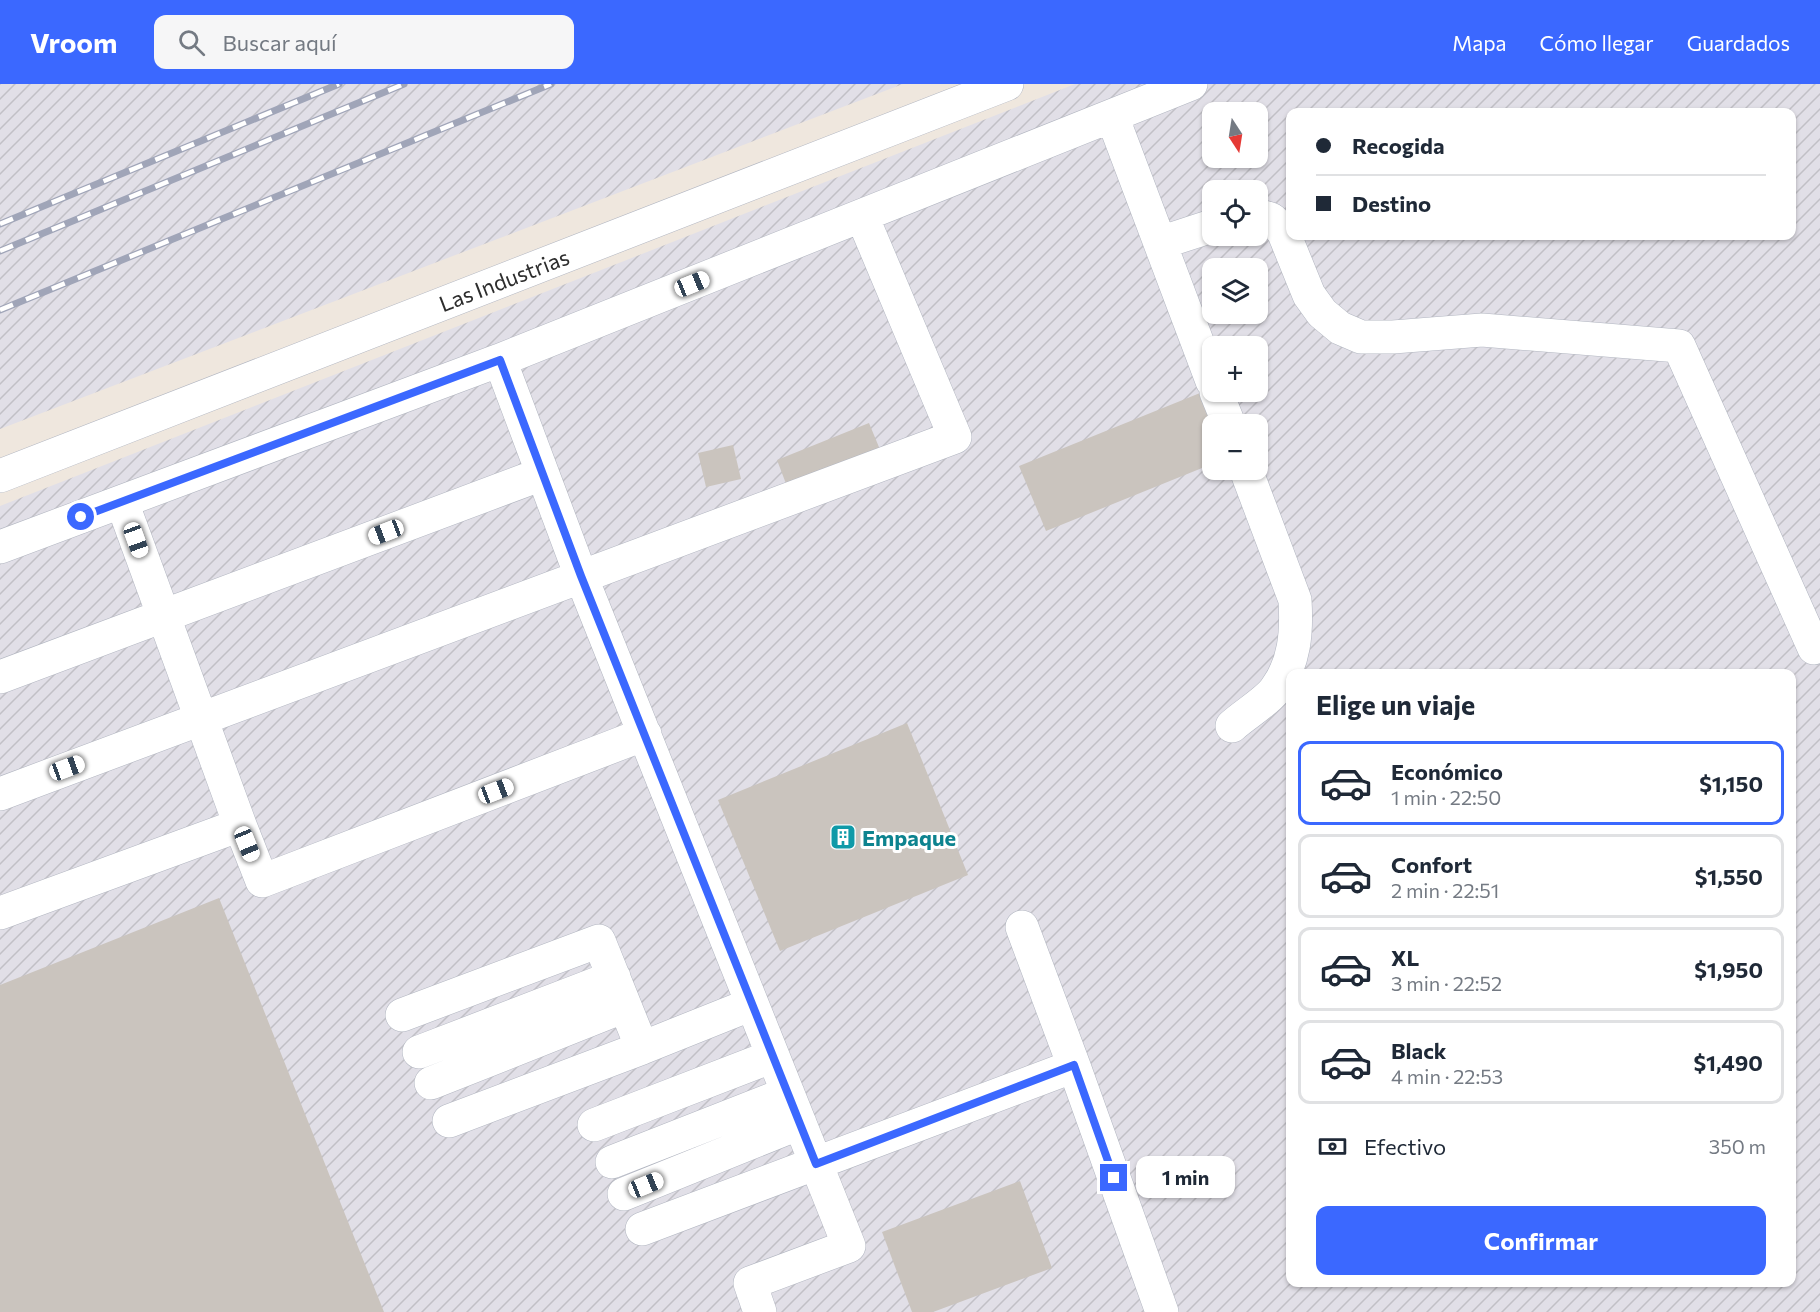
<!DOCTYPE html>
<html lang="es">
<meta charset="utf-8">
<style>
:root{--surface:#fff;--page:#f6f6f7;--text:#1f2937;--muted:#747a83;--line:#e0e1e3;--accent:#3b68ff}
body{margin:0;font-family:Commissioner,sans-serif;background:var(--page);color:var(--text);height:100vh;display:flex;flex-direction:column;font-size:22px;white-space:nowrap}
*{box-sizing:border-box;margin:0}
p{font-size:20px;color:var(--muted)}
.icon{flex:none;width:33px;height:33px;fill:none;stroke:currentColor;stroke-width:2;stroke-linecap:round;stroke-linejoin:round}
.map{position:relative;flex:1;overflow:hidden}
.drawer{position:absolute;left:1286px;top:585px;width:510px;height:618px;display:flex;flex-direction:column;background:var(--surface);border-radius:12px;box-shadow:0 2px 4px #0004}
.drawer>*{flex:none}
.guide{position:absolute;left:1286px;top:24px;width:510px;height:132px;border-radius:12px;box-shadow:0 2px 4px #0004;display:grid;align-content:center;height:132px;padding:0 30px;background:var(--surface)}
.needle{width:39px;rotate:168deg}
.fabs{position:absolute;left:1202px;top:18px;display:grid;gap:12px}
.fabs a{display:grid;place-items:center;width:66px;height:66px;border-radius:12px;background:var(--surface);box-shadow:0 2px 4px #0004;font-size:30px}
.end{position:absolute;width:27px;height:27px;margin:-14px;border:8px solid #3b68ff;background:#fff;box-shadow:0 0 0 3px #fff}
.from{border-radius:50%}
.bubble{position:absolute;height:42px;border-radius:12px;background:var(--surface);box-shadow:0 2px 4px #0004;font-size:20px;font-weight:700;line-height:42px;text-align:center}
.car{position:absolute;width:18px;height:36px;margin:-18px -9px;border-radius:8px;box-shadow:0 0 4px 2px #0007;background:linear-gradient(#fff 24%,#345 0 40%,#fff 0 76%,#345 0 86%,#fff 0)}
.guide b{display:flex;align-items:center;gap:21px;height:57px;font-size:22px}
.guide b+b{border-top:2px solid var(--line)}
.guide i{width:15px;height:15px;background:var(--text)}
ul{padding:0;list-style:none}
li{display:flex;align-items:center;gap:18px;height:84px;margin:0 12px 9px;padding:0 18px;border:3px solid var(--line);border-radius:12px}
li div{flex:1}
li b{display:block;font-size:22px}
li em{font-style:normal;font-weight:700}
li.selected{border-color:var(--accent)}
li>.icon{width:54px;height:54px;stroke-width:1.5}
h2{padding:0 30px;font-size:27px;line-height:72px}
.pay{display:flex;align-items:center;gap:15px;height:66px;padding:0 30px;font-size:22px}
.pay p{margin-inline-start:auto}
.button{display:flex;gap:12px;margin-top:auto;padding:12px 30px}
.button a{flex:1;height:69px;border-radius:12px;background:var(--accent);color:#fff;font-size:24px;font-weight:700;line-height:69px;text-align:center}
header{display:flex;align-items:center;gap:36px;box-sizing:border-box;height:84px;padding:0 30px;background:var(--accent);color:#fff}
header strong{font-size:28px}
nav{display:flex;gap:33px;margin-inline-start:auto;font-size:21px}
.search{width:420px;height:54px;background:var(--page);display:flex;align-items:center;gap:15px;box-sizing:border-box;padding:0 21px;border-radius:12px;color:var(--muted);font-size:22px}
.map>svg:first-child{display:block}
.industrial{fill:url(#industrial-furrows);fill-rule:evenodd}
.building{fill:#cac4be}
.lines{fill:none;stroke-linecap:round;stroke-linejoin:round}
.minor-casing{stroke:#b2b6c1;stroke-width:34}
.minor{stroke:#fff;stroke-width:33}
.rail-casing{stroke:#a0a5b8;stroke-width:7}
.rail{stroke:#fff;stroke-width:4.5;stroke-dasharray:14;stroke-linecap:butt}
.route{stroke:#3b68ff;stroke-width:8}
.labels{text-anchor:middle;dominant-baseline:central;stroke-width:6;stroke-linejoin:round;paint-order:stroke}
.street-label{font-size:22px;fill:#2d2d2d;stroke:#fff}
.culture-label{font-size:22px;font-weight:bold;fill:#0d838f;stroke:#fff;text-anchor:start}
</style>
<header>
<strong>Vroom</strong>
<div class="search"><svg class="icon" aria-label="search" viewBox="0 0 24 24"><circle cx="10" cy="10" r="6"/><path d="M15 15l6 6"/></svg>Buscar aquí</div>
<nav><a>Mapa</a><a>Cómo llegar</a><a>Guardados</a></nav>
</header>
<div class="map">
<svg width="1820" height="1228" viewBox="0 0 1820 1228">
<defs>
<pattern id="industrial-furrows" width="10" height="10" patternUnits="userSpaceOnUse" patternTransform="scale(1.5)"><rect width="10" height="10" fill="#e1dfe7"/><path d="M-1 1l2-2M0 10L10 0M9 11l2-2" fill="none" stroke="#c1c0c6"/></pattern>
</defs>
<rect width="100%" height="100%" fill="#efe7de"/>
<path class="industrial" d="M0,0H903L0,345Z
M1075,0H1820V1228H0V422ZM1212,28H1257V74H1212ZM1290,28H1791V152H1290ZM1212,106H1257V152H1212ZM1212,184H1257V230H1212ZM1212,262H1257V308H1212ZM1212,340H1257V386H1212ZM1290,590H1791V1198H1290Z"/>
<path class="building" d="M1205,307L1212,340V380L1046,447L1019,382Z
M869,339L881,368L788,405L777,376Z
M733,361L741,395L706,403L698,369Z
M907,639L968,791L780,867L718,716Z
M219,814L384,1228H0V901Z
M1020,1097L1052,1184L933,1228H912L882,1148Z"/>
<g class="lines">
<g class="minor-casing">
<path id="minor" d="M1112,32L1212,297
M1257,131L1271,135L1283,147L1309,211L1322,229L1340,244L1361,253H1393L1482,246L1679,262L1814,564
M1160,159L1212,142
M500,276L1191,0
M1216,308L1229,340
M0,392L1007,0
M0,463L500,276L581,492L849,1162L750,1199L760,1228
M0,593L542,390
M1232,642C1244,631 1266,618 1275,606C1295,579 1297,548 1295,516L1246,386
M0,710L955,353L862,132
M240,741L262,797L645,650
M0,829L240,741L122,418
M1022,843L1074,982
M402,931L599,857L642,964L752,920
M419,968L614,893
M431,999L625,922
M449,1037L642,964
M594,1041L773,972
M612,1078L788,1009
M624,1110L800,1039
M642,1145L1074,982L1162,1228"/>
</g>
<use href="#minor" class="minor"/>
<g class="rail-casing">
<path id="rail" d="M0,140L339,0
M0,167L404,0
M0,226L551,0"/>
</g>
<use href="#rail" class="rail"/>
</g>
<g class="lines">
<path class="route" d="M81,433L500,276L581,492L816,1080L1074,981L1114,1094"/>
</g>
<defs>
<g id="building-square" transform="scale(1.35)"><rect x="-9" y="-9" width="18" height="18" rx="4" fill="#0f9aa8" stroke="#fff"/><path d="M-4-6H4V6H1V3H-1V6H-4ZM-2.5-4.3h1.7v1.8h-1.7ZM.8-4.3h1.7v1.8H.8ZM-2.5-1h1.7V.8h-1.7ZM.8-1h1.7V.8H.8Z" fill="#fff"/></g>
</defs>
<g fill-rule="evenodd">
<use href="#building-square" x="843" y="753"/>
</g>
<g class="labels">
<g class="street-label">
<text transform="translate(504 196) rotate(-21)">Las Industrias</text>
</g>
<g class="culture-label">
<text x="862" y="753">Empaque</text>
</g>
</g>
</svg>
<div class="fabs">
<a><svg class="needle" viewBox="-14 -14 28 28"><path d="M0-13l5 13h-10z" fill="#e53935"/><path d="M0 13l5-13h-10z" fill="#747a83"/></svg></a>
<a><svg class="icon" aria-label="locate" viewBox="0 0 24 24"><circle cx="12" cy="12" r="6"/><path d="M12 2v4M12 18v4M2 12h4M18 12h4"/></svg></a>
<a><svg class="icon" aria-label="layers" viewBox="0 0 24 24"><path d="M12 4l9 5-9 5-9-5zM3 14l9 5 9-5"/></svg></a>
<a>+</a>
<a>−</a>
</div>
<i class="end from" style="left:81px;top:433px"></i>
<i class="end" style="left:1114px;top:1094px"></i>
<div class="bubble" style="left:1136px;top:1072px;width:99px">1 min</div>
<i class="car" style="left:692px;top:200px;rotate:68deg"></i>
<i class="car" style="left:386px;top:448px;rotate:249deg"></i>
<i class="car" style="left:136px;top:456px;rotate:160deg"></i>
<i class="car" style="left:67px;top:684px;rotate:70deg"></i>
<i class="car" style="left:496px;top:707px;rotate:69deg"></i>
<i class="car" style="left:247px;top:760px;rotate:158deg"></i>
<i class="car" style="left:646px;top:1101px;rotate:68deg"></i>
<div class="guide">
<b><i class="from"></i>Recogida</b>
<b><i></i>Destino</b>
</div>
<section class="drawer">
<h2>Elige un viaje</h2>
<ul>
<li class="selected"><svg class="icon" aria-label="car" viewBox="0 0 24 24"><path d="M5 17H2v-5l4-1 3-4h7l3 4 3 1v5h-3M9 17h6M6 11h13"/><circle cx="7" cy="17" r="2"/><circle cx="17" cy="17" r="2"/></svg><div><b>Económico</b><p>1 min · 22:50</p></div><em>$1,150</em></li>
<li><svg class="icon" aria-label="car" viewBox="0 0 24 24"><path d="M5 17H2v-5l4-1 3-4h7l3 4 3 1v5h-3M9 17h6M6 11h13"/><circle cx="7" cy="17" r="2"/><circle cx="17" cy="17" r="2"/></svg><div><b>Confort</b><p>2 min · 22:51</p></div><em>$1,550</em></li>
<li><svg class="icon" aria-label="car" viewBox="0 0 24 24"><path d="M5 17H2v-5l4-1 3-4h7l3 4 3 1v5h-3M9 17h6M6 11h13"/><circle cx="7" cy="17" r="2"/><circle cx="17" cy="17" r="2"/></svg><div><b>XL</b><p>3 min · 22:52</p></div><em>$1,950</em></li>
<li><svg class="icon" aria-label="car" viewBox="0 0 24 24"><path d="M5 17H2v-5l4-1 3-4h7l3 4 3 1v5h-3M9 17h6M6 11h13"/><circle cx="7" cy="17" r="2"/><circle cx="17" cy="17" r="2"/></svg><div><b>Black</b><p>4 min · 22:53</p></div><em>$1,490</em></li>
</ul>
<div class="pay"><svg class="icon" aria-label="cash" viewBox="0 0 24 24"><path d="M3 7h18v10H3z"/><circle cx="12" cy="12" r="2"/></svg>Efectivo<p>350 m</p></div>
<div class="button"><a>Confirmar</a></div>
</section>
</div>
